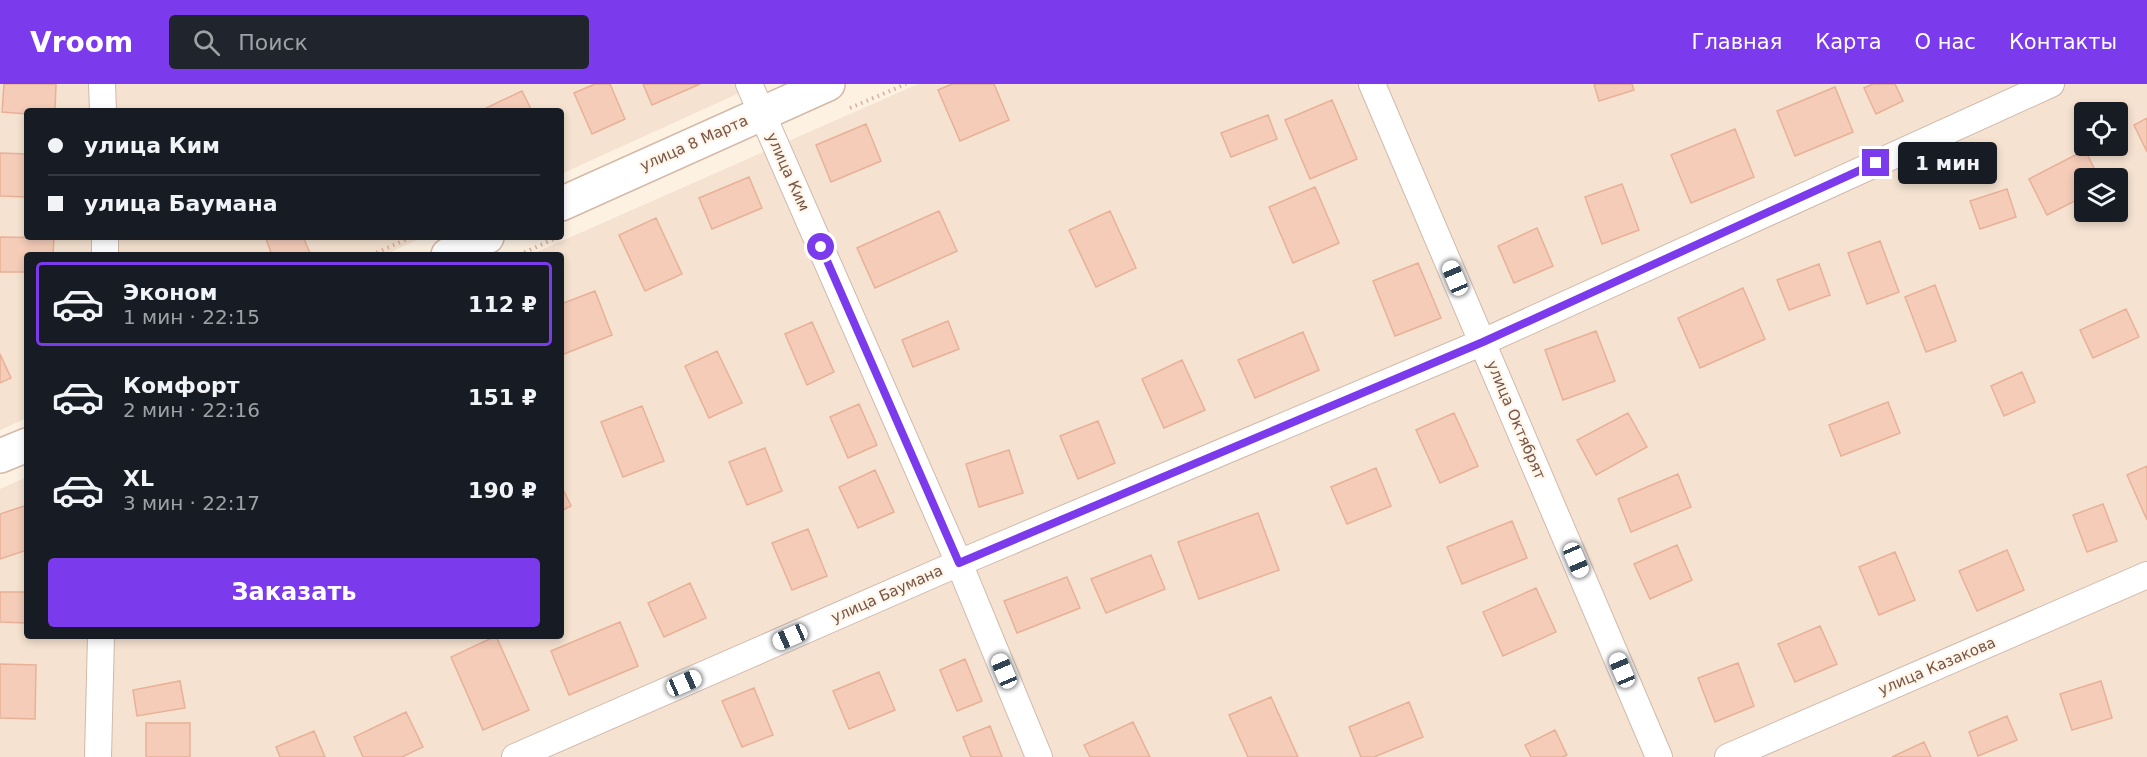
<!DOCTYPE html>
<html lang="ru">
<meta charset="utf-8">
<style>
:root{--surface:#171b24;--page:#20242c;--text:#f1f3f6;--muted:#9ea1a6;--line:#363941;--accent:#7c3aed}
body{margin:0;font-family:"DejaVu Sans",sans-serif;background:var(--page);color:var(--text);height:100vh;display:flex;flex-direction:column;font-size:22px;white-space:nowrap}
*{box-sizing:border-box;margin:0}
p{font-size:20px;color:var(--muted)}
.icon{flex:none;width:33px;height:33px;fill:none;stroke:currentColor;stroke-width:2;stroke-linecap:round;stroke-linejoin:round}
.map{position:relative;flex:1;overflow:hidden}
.sheet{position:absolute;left:24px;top:168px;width:540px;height:387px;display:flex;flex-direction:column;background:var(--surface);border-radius:6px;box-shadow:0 3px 9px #0003}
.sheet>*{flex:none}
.top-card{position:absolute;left:24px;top:24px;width:540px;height:132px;border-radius:6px;box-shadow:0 3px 9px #0003;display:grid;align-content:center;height:132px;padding:0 24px;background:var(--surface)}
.fabs{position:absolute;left:2074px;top:18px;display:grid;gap:12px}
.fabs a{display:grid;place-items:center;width:54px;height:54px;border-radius:6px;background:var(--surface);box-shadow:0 3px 9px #0003;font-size:30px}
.end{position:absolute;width:27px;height:27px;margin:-14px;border:8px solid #7c3aed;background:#fff;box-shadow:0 0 0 3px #fff}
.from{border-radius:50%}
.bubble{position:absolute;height:42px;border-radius:6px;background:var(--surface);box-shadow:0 3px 9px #0003;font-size:20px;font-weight:800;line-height:42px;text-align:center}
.car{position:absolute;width:18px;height:36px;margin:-18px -9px;border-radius:8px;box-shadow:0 0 4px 2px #0007;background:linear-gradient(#fff 24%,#345 0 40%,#fff 0 76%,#345 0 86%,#fff 0)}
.top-card b{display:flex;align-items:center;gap:21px;height:57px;font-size:22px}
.top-card b+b{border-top:2px solid var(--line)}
.top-card i{width:15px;height:15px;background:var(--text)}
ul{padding:10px 0 0;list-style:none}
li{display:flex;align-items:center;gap:18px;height:84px;margin:0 12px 9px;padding:0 12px;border:3px solid transparent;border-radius:6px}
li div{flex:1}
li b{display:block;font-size:22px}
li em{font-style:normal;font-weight:800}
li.on{border-color:var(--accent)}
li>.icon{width:54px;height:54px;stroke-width:1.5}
.primary-button{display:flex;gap:12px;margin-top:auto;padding:12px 24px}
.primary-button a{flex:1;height:69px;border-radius:6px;background:var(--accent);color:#fff;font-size:24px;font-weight:800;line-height:69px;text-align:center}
header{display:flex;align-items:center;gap:36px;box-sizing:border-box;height:84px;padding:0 30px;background:var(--accent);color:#fff}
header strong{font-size:28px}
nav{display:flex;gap:33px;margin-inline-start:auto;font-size:21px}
.search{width:420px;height:54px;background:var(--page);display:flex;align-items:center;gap:15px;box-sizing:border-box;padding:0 21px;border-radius:6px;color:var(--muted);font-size:22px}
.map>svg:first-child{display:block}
.residential{fill:#f5e2d0;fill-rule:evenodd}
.building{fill:#f4ccb8;stroke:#e8b197;stroke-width:1.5}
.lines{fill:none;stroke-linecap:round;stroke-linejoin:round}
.minor-casing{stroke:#d1b9ab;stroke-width:28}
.secondary-casing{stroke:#d4b9a8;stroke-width:36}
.path{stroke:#d9af9b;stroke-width:4;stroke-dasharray:1.5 4.5;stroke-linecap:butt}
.minor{stroke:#fff;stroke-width:26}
.secondary{stroke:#fff;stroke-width:33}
.route{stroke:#7c3aed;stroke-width:8}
.labels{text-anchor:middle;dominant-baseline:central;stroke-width:4.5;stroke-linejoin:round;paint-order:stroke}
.street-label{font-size:15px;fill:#765547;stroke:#fff5e9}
</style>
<header>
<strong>Vroom</strong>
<div class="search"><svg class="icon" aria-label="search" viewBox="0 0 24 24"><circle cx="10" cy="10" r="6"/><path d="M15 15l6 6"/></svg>Поиск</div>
<nav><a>Главная</a><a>Карта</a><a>О нас</a><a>Контакты</a></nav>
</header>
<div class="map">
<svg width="2147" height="673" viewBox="0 0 2147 673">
<rect width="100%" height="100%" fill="#fdf1e2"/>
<path class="residential" d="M0,0H759L561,90V27H27V153H424L384,171H27V334L0,346Z
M918,0H2147V673H0V405L27,393V552H561V171H530ZM2085,28H2118V62H2085ZM2085,94H2118V128H2085Z"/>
<path class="building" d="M4,0H56L55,27H27V30L2,28Z
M595,0H610L625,35L592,50L574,9Z
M643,0H700L652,21Z
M952,0H994L1009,36L960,57L938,6Z
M1594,0H1632L1634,6L1599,17Z
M1873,0H1895L1903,17L1876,30L1864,4Z
M1835,3L1853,48L1795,72L1777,27Z
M522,7L532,27H488L486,24Z
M1332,16L1357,75L1310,95L1285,36Z
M1268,31L1277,55L1231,73L1221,49Z
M2147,34V68L2134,41Z
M866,40L881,77L831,98L816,61Z
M1735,45L1754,93L1691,119L1671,71Z
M2085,66L2099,94H2085V112L2047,131L2029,95Z
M0,69L27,70V113L0,112Z
M749,93L762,124L712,145L699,114Z
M1622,100L1639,146L1602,160L1585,113Z
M1315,103L1339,159L1293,179L1269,123Z
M2007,105L2016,133L1980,145L1970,117Z
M939,127L957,167L875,204L857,164Z
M1110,127L1136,184L1096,203L1069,146Z
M656,134L682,190L645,207L619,151Z
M1537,144L1553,182L1514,199L1498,162Z
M0,153L54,154L53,171H27V188H0Z
M271,153H303L311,171H272L266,155Z
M1880,157L1899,208L1867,220L1848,169Z
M1418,179L1441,234L1395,252L1373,197Z
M1819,180L1830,211L1789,226L1777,196Z
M1935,201L1956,257L1926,268L1905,213Z
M1743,204L1765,255L1700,284L1678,234Z
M595,207L612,251L564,270L561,264V220Z
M2126,225L2139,253L2093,274L2080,246Z
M948,237L959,265L913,283L902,256Z
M812,238L834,288L807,301L785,250Z
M1596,247L1615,297L1563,316L1545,266Z
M1303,248L1319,286L1255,314L1238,276Z
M717,267L742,319L709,334L685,282Z
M0,270L11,294L0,299Z
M1182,276L1205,326L1164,344L1142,295Z
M2022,288L2035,318L2004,332L1991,302Z
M1888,318L1900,349L1841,372L1829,341Z
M859,320L877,361L848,374L830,333Z
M642,322L664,377L623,393L601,338Z
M1454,329L1478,382L1440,399L1416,346Z
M1628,329L1647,363L1596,391L1577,356Z
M1098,337L1115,379L1078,395L1060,352Z
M765,364L782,407L747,421L729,378Z
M1009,366L1023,409L979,423L966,380Z
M2147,382V436L2127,391Z
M1376,384L1391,422L1347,440L1331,403Z
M875,386L894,428L858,444L839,403Z
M1678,390L1691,423L1631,448L1618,415Z
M561,401L571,422L561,427Z
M2103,420L2117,457L2087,468L2073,431Z
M27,421V466L0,475V430Z
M1258,429L1279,486L1199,515L1178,458Z
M1512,437L1527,474L1462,500L1447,463Z
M808,445L827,492L792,506L772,459Z
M1677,461L1692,496L1650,515L1634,480Z
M2007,466L2024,506L1977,527L1959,487Z
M1895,468L1915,516L1879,531L1859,483Z
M1151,471L1165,505L1106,529L1091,495Z
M1067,493L1080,524L1017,549L1004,517Z
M690,499L706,534L664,553L648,519Z
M1536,504L1556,548L1503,572L1483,528Z
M0,508H27V539L0,538Z
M620,538L638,582L569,611L551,567Z
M1820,542L1837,580L1795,598L1778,560Z
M496,552L529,626L483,646L451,573Z
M965,575L982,617L957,627L940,586Z
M1738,579L1754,622L1715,638L1698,594Z
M0,580L36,581L35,635L0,634Z
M879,588L895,626L849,645L833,607Z
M180,597L185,624L137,632L133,606Z
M2101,597L2112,634L2072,646L2060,610Z
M754,604L773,651L742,663L722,617Z
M1271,613L1298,673H1248L1229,631Z
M1409,618L1423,653L1374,673H1361L1349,643Z
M406,628L423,663L402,673H363L354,653Z
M2007,632L2017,656L1978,672L1969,648Z
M1133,638L1150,673H1090L1084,661Z
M146,639H190V673H146Z
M990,642L1002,673H971L963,653Z
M1555,646L1567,671L1562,673H1531L1525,661Z
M314,647L325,673H280L276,663Z
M1924,658L1931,673H1892Z"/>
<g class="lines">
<g class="minor-casing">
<path id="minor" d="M102,0L103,27
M749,0L959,479L1039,673
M1372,0L1659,673
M105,153V171
M98,673L101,552
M515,673L959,479L1483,258L2051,0
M1728,673L2147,491"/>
</g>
<g class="secondary-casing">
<path id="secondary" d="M561,120L828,0
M448,171L487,153
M0,372L27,361"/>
</g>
<path class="path" d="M850,24L906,0
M371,171L412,153
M519,171L558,153"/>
<use href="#minor" class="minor"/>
<use href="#secondary" class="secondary"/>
</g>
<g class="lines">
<path class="route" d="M821,163L959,479L1483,258L1876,79"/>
</g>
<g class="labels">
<g class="street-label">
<text transform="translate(694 59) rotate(-24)">улица 8 Марта</text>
<text transform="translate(788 88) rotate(66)">улица Ким</text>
<text transform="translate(1516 336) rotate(67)">улица Октябрят</text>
<text transform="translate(887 510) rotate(-24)">улица Баумана</text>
<text transform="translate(1937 582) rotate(-23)">улица Казакова</text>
</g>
</g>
</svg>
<div class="fabs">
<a><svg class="icon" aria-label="locate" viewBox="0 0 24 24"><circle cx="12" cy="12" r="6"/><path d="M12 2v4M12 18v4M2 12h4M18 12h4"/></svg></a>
<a><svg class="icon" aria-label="layers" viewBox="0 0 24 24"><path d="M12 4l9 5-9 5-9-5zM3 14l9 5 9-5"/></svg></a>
</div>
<i class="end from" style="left:821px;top:163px"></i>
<i class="end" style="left:1876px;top:79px"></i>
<div class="bubble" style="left:1898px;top:58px;width:99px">1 мин</div>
<i class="car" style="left:1455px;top:194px;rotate:337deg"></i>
<i class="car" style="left:1576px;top:476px;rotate:157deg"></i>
<i class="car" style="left:790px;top:553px;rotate:246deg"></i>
<i class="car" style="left:1622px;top:586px;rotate:337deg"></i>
<i class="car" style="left:1004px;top:587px;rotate:337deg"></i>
<i class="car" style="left:684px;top:599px;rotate:66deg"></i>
<div class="top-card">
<b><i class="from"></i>улица Ким</b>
<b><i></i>улица Баумана</b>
</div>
<section class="sheet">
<ul>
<li class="on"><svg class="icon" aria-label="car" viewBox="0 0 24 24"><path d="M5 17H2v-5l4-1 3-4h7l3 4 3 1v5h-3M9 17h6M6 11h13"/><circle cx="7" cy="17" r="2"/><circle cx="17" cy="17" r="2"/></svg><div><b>Эконом</b><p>1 мин · 22:15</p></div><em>112 ₽</em></li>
<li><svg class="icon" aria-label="car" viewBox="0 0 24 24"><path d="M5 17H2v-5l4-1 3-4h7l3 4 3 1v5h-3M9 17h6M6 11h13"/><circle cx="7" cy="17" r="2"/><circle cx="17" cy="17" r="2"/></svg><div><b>Комфорт</b><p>2 мин · 22:16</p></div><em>151 ₽</em></li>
<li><svg class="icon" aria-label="car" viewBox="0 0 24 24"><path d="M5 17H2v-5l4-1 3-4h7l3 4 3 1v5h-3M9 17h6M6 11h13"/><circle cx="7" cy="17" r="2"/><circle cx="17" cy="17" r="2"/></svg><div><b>XL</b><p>3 мин · 22:17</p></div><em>190 ₽</em></li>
</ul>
<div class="primary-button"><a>Заказать</a></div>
</section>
</div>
